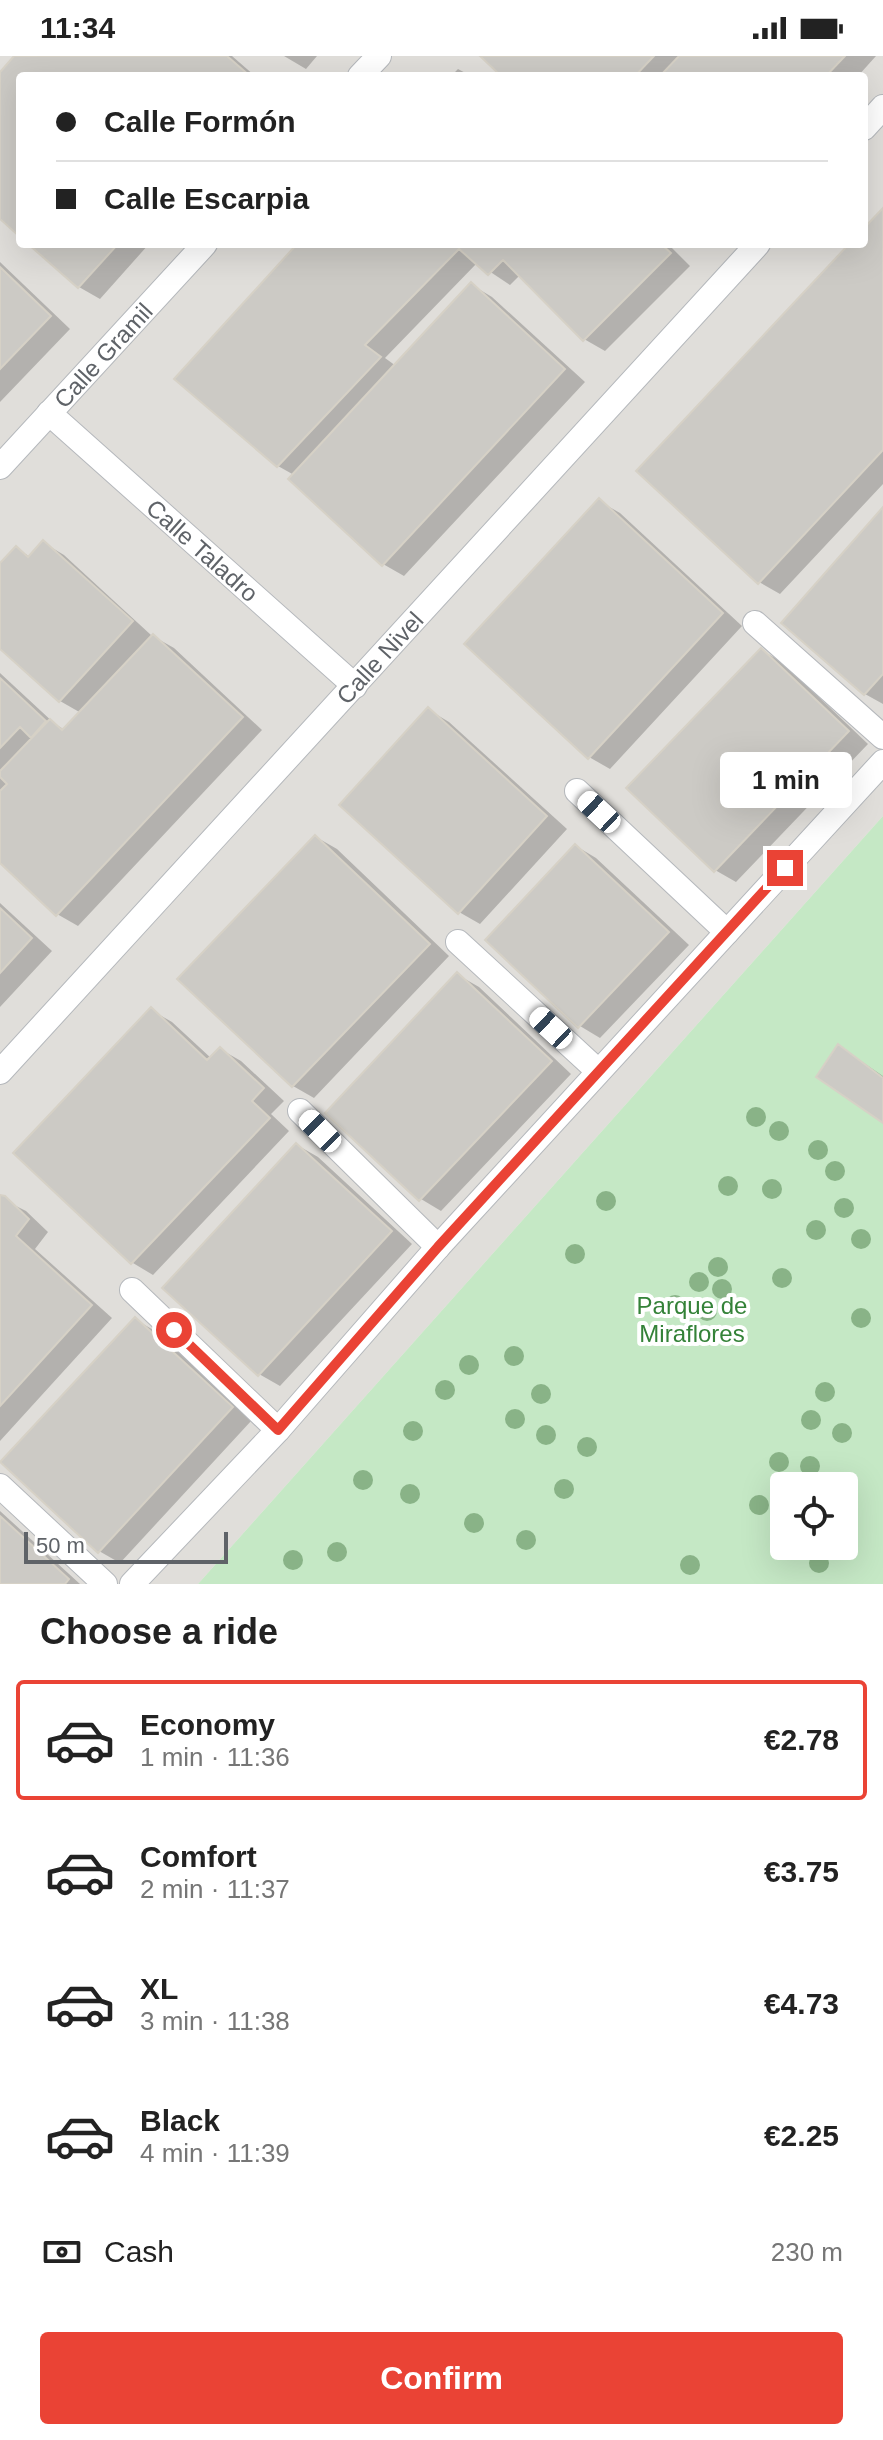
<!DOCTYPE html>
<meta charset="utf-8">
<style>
:root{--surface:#fff;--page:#f6f6f6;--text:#222;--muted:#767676;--line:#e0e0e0;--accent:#ea4335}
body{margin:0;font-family:Helvetica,sans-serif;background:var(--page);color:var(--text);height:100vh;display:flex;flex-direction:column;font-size:30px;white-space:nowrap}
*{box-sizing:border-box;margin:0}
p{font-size:26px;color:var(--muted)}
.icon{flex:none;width:44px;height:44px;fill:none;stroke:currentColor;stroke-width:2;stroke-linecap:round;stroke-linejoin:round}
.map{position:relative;height:1528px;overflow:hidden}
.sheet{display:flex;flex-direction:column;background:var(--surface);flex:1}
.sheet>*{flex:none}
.hud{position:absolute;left:16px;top:16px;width:852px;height:176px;border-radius:8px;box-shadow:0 8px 32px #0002;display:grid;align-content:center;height:176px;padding:0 40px;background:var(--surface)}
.fabs{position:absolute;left:770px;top:1416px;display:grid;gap:16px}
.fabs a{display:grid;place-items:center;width:88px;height:88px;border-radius:8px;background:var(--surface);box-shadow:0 8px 32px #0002;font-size:40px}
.scale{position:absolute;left:24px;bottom:20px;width:204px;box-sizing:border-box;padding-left:8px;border:4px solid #5f6368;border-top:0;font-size:22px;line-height:28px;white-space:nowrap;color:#5f6368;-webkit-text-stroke:6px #fff;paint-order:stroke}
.end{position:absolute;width:36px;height:36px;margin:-18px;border:10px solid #ea4335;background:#fff;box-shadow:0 0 0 4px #fff}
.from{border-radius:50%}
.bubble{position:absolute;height:56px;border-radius:8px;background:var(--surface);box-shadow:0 8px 32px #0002;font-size:26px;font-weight:700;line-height:56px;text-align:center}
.car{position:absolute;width:24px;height:48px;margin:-24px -12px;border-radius:10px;box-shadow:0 0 6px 2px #0007;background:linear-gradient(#fff 24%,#345 0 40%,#fff 0 76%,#345 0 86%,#fff 0)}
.hud b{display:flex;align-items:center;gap:28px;height:76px;font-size:30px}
.hud b+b{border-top:2px solid var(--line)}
.hud i{width:20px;height:20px;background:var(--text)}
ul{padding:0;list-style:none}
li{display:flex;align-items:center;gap:24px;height:120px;margin:0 16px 12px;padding:0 24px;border:4px solid transparent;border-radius:8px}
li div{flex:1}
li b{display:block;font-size:30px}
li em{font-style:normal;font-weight:700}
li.current{border-color:var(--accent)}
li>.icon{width:72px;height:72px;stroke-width:1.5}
h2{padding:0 40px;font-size:36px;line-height:96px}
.pay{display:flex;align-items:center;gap:20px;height:88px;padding:0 40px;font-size:30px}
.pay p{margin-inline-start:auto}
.button{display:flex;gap:16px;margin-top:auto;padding:16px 40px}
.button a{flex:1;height:92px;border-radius:8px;background:var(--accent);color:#fff;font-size:32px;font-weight:700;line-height:92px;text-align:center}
.status{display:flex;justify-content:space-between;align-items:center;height:56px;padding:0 40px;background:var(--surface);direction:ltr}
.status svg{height:22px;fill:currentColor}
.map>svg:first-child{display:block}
.industrial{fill:#e0deda;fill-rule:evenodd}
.green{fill:#c5e8c5;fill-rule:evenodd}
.shadow{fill:#0003}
.building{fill:#cccac5;stroke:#d6d1c6;stroke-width:2}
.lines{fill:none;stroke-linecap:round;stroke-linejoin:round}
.minor-casing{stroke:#b5b8bc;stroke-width:26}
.minor{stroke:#fff;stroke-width:24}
.tree{fill:#89b387}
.route{stroke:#ea4335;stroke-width:10}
.labels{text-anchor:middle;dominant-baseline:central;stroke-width:8;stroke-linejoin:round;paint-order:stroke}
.street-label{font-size:24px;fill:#5f6368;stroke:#fff}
.park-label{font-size:24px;fill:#348238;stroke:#fff}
</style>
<div class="status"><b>11:34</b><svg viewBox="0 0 49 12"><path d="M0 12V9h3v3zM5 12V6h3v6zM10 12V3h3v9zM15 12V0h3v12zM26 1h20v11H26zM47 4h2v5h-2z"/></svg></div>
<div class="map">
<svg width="883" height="1528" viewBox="0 0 883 1528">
<rect width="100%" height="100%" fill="#f1efe8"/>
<path class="industrial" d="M0,0H883V760L198,1528H0ZM20,20H864V188H20Z"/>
<path class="green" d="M883,760V1528H198ZM784,1430H844V1490H784Z"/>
<path class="shadow" d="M17,0H232L255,20H20V178L0,160V19Z
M284,0H317L306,13Z
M483,0H876L858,20H504Z
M458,13L471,20H451Z
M883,155V428L780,538L759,526L852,188H864V175Z
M31,188H149L100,243L79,231Z
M299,188H676L671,191L690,210L605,295L584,283L521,218L510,229L477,207L385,302L396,310L472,229L492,241L585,326L404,520L383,508L294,419L278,410Z
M0,206L70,273L0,346Z
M599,445L620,457L742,570L610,713L589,701Z
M883,454V648L865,638L784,567Z
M44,487L64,499L151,579L174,592L262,674L78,870L57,858L0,804V617L55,668L65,674L81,657L60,645L0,591V510L16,493L31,501Z
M761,594L782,606L868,688L736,826L715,814Z
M429,654L449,666L567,773L480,868L459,856Z
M316,781L337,793L449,900L314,1042L293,1030L180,923Z
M576,790L596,802L689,889L600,982L580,970Z
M0,847L52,895L0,951Z
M458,919L479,931L571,1018L441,1155L421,1143L328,1057Z
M151,954L172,966L212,1003L220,993L241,1005L284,1045L271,1058L289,1075L153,1219L133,1207L16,1097Z
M839,990L883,1020V1065Z
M297,1089L318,1101L412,1188L280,1330L259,1318Z
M0,1142L26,1155L48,1176L35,1193L112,1262L0,1385Z
M136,1264L157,1276L252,1364L120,1507L99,1495Z
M0,1455L80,1528H0Z"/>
<path class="building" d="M14,0H227L250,20H20V181L0,163V16Z
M480,0H654L635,20H501Z
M679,0H845L826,20H660Z
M883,152V394L758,528L636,415L849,188H864V172Z
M28,188H118L78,232Z
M297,188H661L671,197L583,285L503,204L488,219L459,193L365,289L381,301L277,411L174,323Z
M0,211L51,260L0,313Z
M471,226L565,313L382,510L288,423Z
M599,442L723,557L588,703L464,588Z
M883,451V618L864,639L781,567Z
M43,484L133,565L59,646L0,593V507L16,490L28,501Z
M153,578L243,661L56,860L0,807V735L7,728L0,721V715L50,663L62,674Z
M761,592L849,675L714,816L626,732Z
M0,622L46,665L31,682L20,671L0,692Z
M428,651L547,760L458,858L339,749Z
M315,779L430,888L292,1031L177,923Z
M575,788L669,876L578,972L485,884Z
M0,852L32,882L0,917Z
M457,916L552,1005L419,1145L325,1057Z
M151,951L207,1004L220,991L264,1032L252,1045L270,1062L131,1208L13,1097Z
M838,988L883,1022V1067L816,1021Z
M296,1087L392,1175L258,1320L162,1232Z
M0,1139L5,1140L29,1163L16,1180L92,1249L0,1350Z
M135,1261L233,1351L98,1497L0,1406Z
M0,1460L69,1523L65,1528H0Z"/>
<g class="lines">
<g class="minor-casing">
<g id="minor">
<path d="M360,20L379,0"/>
<path d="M864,72L883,51"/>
<path id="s1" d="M49,357L355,630"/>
<path id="s2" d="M0,411L205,188"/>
<path d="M755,567L883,681"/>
<path d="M577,735L727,876"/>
<path d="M458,886L598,1015"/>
<path id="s3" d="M0,1016L758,188"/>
<path d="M300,1055L438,1191"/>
<path d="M132,1234L278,1374"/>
<path d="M0,1430L105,1528"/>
<path d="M132,1528L278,1374L438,1191L883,706"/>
</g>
</g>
<use href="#minor" class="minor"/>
</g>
<g class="tree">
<circle cx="756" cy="1061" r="10"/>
<circle cx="779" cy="1075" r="10"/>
<circle cx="818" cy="1094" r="10"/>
<circle cx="835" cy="1115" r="10"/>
<circle cx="728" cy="1130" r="10"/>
<circle cx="772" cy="1133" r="10"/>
<circle cx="606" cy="1145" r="10"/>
<circle cx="844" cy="1152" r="10"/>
<circle cx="816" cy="1174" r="10"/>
<circle cx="861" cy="1183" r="10"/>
<circle cx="575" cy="1198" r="10"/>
<circle cx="718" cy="1211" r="10"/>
<circle cx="782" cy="1222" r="10"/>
<circle cx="699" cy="1226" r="10"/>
<circle cx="722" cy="1233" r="10"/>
<circle cx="675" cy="1249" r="10"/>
<circle cx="707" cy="1255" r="10"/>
<circle cx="861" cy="1262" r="10"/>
<circle cx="686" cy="1280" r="10"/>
<circle cx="514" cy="1300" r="10"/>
<circle cx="469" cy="1309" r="10"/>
<circle cx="445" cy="1334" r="10"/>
<circle cx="825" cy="1336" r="10"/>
<circle cx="541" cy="1338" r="10"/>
<circle cx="515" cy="1363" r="10"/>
<circle cx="811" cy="1364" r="10"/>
<circle cx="413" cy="1375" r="10"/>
<circle cx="842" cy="1377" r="10"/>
<circle cx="546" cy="1379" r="10"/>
<circle cx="587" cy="1391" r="10"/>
<circle cx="779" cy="1406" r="10"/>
<circle cx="810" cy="1410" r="10"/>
<circle cx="363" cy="1424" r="10"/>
<circle cx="564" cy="1433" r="10"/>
<circle cx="410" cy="1438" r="10"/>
<circle cx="759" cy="1449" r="10"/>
<circle cx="474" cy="1467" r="10"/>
<circle cx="526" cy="1484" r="10"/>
<circle cx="337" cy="1496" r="10"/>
<circle cx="293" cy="1504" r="10"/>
<circle cx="819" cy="1507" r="10"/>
<circle cx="690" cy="1509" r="10"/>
</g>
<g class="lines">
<path class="route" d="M174,1274L278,1374L438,1191L785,812"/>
</g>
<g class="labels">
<g class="street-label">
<text stroke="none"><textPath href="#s2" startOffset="152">Calle Gramil</textPath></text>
<text stroke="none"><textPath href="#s1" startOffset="206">Calle Taladro</textPath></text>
<text stroke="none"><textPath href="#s3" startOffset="562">Calle Nivel</textPath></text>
</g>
<g class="park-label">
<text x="692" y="1249">Parque de<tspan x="692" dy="28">Miraflores</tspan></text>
</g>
</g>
</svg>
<div class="fabs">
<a><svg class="icon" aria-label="locate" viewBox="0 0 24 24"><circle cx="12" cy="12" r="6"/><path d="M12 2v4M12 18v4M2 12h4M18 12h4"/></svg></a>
</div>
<div class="scale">50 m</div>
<i class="end from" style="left:174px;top:1274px"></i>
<i class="end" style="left:785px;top:812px"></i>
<div class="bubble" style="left:720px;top:696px;width:132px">1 min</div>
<i class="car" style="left:599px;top:756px;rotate:313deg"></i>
<i class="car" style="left:551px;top:972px;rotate:313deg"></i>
<i class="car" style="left:320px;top:1075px;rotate:315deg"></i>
<div class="hud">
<b><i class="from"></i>Calle Formón</b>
<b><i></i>Calle Escarpia</b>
</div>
</div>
<section class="sheet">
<h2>Choose a ride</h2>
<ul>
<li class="current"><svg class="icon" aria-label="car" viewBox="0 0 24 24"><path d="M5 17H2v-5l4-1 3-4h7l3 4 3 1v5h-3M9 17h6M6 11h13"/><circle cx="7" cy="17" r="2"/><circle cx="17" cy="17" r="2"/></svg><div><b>Economy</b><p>1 min · 11:36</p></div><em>€2.78</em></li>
<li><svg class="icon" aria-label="car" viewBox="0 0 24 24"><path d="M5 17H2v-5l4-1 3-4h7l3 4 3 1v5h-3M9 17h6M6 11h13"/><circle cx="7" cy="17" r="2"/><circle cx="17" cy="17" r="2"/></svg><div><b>Comfort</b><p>2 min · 11:37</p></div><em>€3.75</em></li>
<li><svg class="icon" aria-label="car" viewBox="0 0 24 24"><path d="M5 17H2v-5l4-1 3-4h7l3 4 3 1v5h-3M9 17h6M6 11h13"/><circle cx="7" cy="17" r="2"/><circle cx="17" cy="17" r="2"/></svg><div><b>XL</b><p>3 min · 11:38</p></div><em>€4.73</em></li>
<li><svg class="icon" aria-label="car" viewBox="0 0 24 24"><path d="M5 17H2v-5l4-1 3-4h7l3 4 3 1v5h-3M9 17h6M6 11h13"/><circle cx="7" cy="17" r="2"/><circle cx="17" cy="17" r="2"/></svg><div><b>Black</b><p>4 min · 11:39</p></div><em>€2.25</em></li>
</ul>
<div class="pay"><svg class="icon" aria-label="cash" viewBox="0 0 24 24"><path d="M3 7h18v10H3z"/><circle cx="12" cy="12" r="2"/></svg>Cash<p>230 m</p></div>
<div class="button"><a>Confirm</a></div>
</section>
